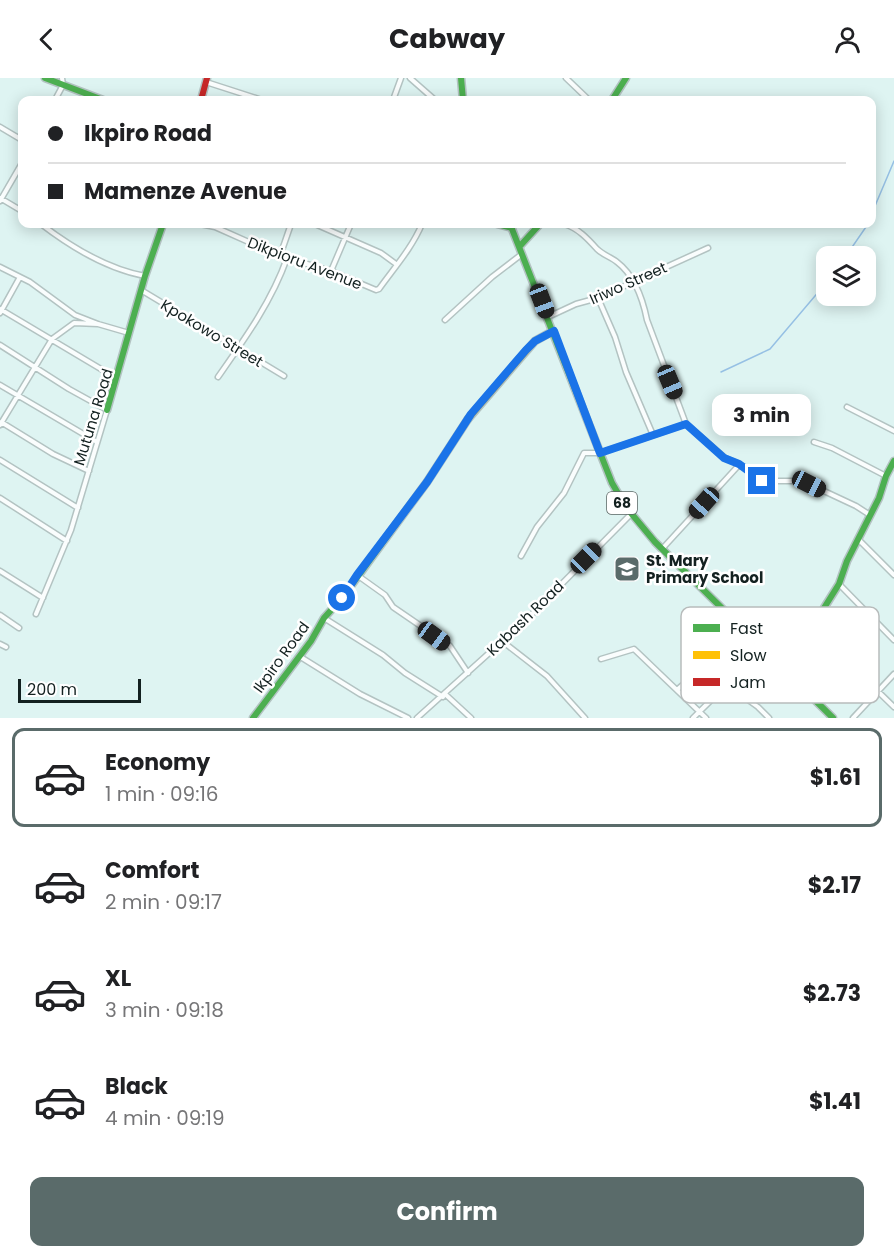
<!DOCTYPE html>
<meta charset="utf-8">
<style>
:root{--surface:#fff;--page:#f2f2f2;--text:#202124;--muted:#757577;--line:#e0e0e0;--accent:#5a6b6a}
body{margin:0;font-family:Poppins,sans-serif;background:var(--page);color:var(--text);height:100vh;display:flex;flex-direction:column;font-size:22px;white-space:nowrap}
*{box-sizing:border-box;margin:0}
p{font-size:20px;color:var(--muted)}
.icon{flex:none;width:33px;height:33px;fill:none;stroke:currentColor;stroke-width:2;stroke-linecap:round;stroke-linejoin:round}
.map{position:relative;height:640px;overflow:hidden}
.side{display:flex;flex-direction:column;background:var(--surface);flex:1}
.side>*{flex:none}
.guide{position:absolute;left:18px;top:18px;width:858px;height:132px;border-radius:12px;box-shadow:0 3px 15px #0003;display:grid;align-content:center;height:132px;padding:0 30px;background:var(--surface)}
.buttons{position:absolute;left:816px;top:168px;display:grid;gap:12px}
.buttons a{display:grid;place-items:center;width:60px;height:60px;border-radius:12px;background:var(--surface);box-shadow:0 3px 15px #0003;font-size:30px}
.scale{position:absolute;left:18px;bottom:15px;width:123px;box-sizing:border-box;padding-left:6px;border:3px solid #132120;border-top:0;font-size:16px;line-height:21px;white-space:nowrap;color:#132120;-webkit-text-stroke:4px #fff;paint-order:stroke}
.end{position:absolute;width:27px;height:27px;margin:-14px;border:8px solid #1a73e8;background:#fff;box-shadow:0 0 0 3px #fff}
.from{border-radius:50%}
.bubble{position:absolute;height:42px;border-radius:12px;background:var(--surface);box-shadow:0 3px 15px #0003;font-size:20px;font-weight:700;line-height:42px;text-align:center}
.car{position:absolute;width:18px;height:36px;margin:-18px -9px;border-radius:8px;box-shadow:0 0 4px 2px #0007;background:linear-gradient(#222 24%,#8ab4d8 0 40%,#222 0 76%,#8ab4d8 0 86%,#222 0)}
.guide b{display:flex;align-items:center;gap:21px;height:57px;font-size:22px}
.guide b+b{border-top:2px solid var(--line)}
.guide i{width:15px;height:15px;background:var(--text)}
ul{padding:10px 0 0;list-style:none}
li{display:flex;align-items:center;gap:18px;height:99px;margin:0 12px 9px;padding:0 18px;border:3px solid transparent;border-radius:12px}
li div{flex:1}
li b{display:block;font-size:22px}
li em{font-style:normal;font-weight:700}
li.current{border-color:var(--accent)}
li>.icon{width:54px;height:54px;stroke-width:1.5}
.action{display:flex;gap:12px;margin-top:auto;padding:12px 30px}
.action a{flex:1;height:69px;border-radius:12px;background:var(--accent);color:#fff;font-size:24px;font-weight:700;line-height:69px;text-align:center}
header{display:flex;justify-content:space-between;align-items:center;height:78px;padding:0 30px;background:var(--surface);font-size:27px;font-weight:700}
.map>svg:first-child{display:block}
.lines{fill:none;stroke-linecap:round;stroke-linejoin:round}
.stream{stroke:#96c0e4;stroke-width:1.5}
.street-casing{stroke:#b3c3c2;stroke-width:7}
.fast-casing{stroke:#b3c3c2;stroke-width:9}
.slow-casing{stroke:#b3c3c2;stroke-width:9}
.jam-casing{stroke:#b3c3c2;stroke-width:9}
.street{stroke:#fafdfd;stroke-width:4}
.fast{stroke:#4caf50;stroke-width:6}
.slow{stroke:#ffc107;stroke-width:6}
.jam{stroke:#c62828;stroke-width:6}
.route{stroke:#1a73e8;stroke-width:8}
.labels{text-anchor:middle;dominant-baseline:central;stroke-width:5;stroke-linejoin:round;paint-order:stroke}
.shield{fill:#fff;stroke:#5a6463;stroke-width:1.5}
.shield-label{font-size:14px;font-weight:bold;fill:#132120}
.street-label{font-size:15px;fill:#132120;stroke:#fff}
.poi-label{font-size:15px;font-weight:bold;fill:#132120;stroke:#fff;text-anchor:start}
.key{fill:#fff;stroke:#b8bcbc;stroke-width:1.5}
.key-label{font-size:16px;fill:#132120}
</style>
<header><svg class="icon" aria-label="back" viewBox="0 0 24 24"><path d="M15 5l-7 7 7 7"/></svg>Cabway<svg class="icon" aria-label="person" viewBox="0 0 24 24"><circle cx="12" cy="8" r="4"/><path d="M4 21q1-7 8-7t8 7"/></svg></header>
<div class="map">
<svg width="894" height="640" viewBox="0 0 894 640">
<rect width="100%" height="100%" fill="#def4f2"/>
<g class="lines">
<path class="stream" d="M872,135L894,83
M846,178L868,146
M721,294L770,271L826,205"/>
<g class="street-casing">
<path id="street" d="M410,0L435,22
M566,0L589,22
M206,4L262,22
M55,22L63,7L62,0
M393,22L401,0
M0,49L22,62
M0,120L22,133
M0,123L22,85
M41,146C71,169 107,191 145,198
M200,146L215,149L280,178L331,193L376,212L379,211C394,190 412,170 422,146
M315,146L381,175L396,186
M564,146C578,150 588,161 597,171C603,177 611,179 617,184C634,197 643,222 647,242L686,346L725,380L739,386L762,403H795L809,406L856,428L870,437
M280,178L291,146
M0,189L30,204L75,237L98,246L129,255
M331,193L351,146
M141,212L284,298
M598,220L615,259L626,294L653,357
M0,231L116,300
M0,235L20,199
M548,239L576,226L598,220L708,170
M445,242L492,199L522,176
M0,267L69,311L107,332L71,452L36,536
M218,299C244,262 272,223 287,180
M0,307L97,364
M847,329L894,353
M1,344L53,376L89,393
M0,347L52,261L74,245L98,246
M814,364L832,370L886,398
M0,382L78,430
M0,420L67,463
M858,461L894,497
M662,471L739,387
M521,478L537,449L564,415L584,375H600L686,346
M0,493L43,520
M357,497L385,517L393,529L450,568L468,595
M839,506L894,562
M0,537L19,550
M324,540L383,577L405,595L443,619
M817,554L894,629
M502,563L547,598L585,640
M0,566L6,569
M299,578L360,616L408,640
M601,581L634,571L706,640
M726,606L758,629L769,640
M678,611L744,554
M445,616L471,640
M417,640L527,541L630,437
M693,640L762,572
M853,640L894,596"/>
</g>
<g class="fast-casing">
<path id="fast" d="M45,0L103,22
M461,0L463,22
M612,22L626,0
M497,146L512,150
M510,146L612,405L626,429L655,464L833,640
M520,168L540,146
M107,332L145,198L163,146
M791,599L817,554L824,530L839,506L847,483L879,420L886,398L894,383
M253,640L311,563L324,540L342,520L427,404L468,341"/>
</g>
<g class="slow-casing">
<path id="slow" d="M468,341L535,263L553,253"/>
</g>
<g class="jam-casing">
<path id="jam" d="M201,22L207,0"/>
</g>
<use href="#street" class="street"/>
<use href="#fast" class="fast"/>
<use href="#slow" class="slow"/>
<use href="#jam" class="jam"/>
</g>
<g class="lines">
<path class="route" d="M342,520L357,497L427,404L471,336L526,272L535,263L554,253L600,375L686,346L724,380L739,386L762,403"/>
</g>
<defs>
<g id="school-square" transform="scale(1.35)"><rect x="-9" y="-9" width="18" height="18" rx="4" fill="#5a6b6a" stroke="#fff"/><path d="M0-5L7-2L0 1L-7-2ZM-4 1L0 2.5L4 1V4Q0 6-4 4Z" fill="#fff"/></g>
</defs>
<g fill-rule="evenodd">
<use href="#school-square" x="627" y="491"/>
</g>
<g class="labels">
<rect class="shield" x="607" y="414" width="30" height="22" rx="4.5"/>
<g class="shield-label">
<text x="622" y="425">68</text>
</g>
<g class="street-label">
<text transform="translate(305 185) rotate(21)">Dikpioru Avenue</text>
<text transform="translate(628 205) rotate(-24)">Iriwo Street</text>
<text transform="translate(212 255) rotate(31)">Kpokowo Street</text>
<text transform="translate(93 339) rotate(-73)">Mutuna Road</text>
<text transform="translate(525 540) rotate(-44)">Kabash Road</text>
<text transform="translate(281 579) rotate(-54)">Ikpiro Road</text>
</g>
<g class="poi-label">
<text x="646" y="482">St. Mary<tspan x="646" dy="17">Primary School</tspan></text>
</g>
</g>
<rect x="681" y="529" width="198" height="96" rx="9" class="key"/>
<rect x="693" y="546" width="27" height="8" fill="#4caf50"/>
<rect x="693" y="573" width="27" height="8" fill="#ffc107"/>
<rect x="693" y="600" width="27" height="8" fill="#c62828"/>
<g class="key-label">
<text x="730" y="556">Fast</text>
<text x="730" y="583">Slow</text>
<text x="730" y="610">Jam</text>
</g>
</svg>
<div class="buttons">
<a><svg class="icon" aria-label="layers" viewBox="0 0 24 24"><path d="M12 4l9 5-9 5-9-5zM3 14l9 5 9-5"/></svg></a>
</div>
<div class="scale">200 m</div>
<i class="end from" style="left:342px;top:520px"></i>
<i class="end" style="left:762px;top:403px"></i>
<div class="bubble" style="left:712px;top:316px;width:99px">3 min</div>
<i class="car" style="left:542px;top:223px;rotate:159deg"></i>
<i class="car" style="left:670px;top:304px;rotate:157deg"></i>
<i class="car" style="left:809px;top:406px;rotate:117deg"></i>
<i class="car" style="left:704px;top:425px;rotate:222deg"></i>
<i class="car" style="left:586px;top:480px;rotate:45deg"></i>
<i class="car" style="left:434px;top:558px;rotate:126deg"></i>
<div class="guide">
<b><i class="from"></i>Ikpiro Road</b>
<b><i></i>Mamenze Avenue</b>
</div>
</div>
<section class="side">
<ul>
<li class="current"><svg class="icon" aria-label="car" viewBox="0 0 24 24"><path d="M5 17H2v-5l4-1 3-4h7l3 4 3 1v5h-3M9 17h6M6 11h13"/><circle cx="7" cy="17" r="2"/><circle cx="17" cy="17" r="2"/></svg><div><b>Economy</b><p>1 min · 09:16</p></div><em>$1.61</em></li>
<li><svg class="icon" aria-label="car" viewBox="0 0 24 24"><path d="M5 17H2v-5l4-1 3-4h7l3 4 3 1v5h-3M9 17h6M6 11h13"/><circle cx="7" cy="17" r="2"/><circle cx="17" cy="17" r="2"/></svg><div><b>Comfort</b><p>2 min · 09:17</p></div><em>$2.17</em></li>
<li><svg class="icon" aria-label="car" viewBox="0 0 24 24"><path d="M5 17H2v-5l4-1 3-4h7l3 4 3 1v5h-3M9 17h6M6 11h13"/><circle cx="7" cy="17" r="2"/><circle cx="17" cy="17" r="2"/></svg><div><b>XL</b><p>3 min · 09:18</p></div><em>$2.73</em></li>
<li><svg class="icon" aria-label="car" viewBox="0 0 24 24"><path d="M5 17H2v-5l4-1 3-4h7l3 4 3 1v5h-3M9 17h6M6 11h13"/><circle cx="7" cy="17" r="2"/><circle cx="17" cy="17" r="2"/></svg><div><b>Black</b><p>4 min · 09:19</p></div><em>$1.41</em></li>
</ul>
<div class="action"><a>Confirm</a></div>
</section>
